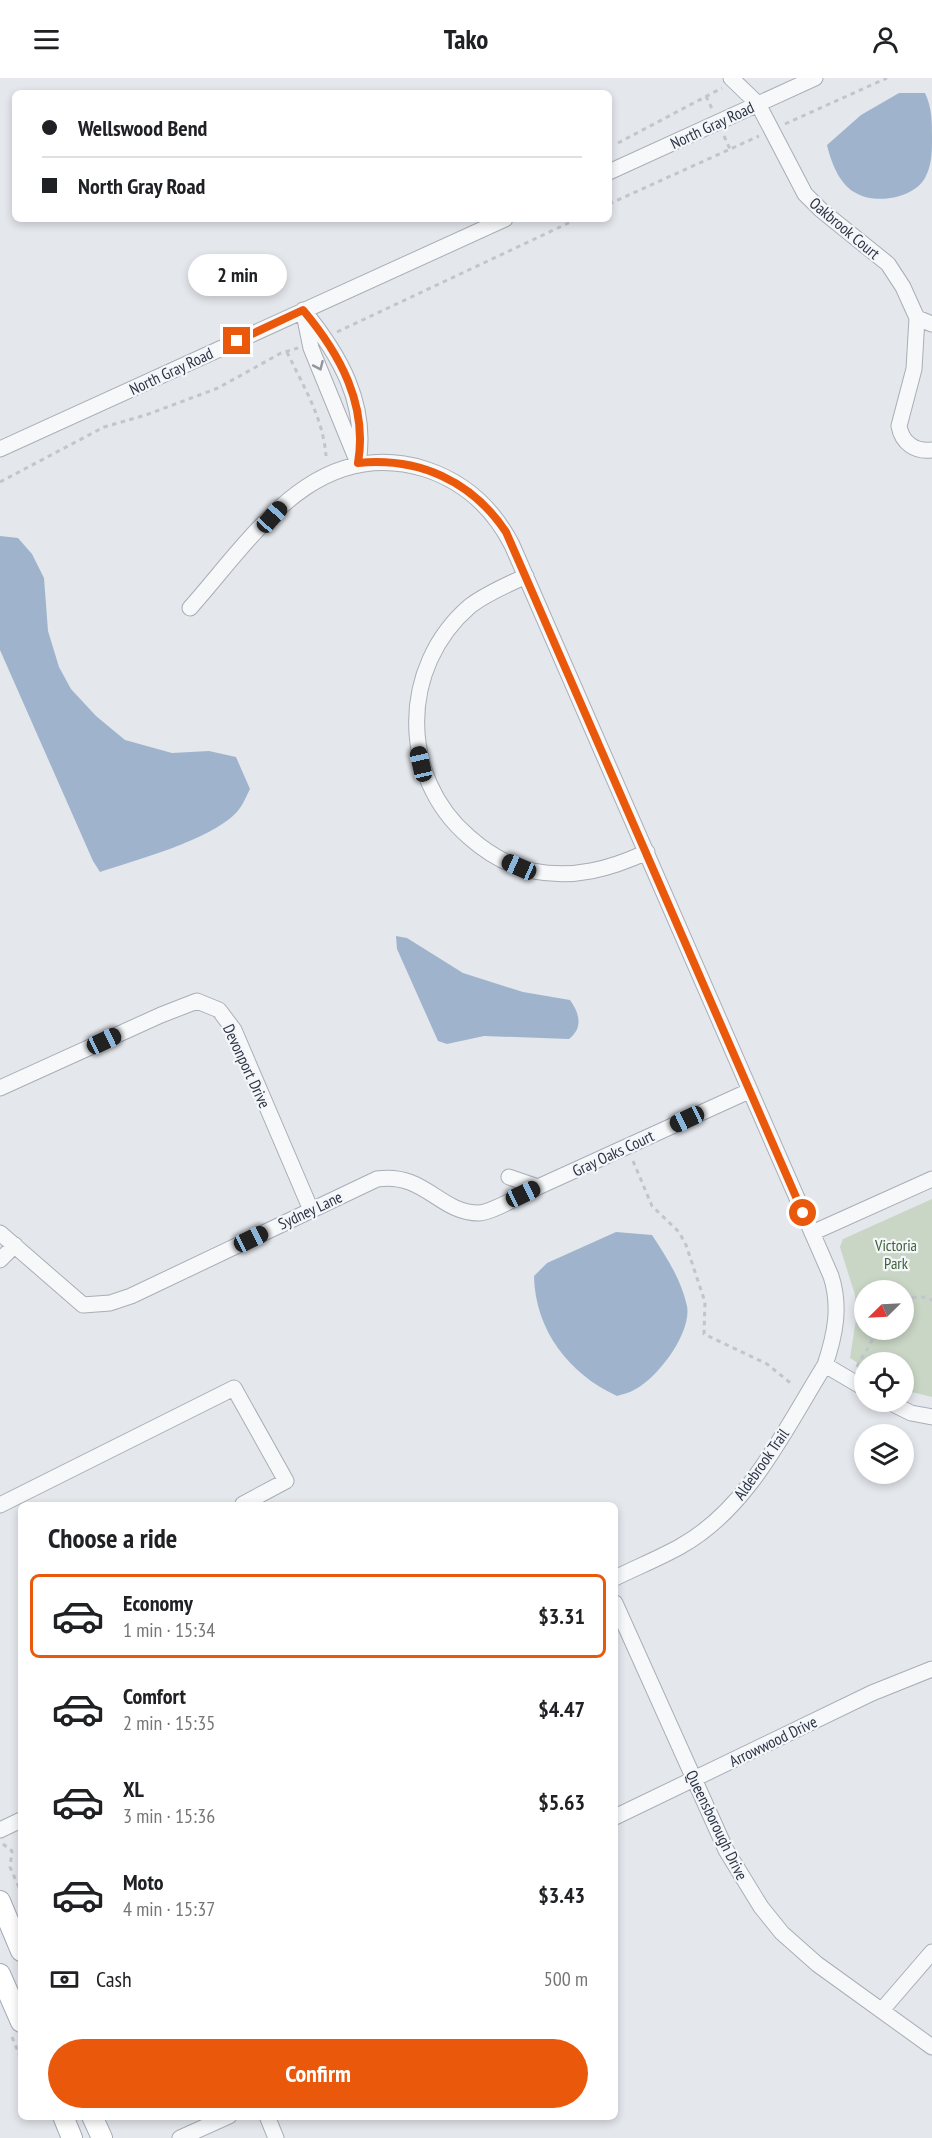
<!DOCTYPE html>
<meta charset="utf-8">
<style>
:root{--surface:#fff;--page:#f2f2f2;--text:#202124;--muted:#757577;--line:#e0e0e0;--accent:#ea580c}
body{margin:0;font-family:"PT Sans Narrow",sans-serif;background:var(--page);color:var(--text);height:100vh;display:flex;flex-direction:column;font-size:22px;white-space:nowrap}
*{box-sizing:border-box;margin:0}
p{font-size:20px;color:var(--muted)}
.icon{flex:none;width:33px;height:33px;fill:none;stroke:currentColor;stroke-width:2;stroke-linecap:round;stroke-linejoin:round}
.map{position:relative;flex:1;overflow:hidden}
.details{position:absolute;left:18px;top:1424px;width:600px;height:618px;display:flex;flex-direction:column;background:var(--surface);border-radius:9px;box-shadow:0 3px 9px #0003}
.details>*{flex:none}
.banner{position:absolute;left:12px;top:12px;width:600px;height:132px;border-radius:9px;box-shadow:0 3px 9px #0003;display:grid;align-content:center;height:132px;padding:0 30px;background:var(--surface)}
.needle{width:39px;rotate:246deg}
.buttons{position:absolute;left:854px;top:1202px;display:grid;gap:12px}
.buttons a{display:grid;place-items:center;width:60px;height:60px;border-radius:50%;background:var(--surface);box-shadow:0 3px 9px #0003;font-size:30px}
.end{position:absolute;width:27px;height:27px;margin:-14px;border:8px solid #ea580c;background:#fff;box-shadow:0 0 0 3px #fff}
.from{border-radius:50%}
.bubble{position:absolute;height:42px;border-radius:21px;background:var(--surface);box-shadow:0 3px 9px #0003;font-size:20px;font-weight:700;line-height:42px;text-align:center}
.car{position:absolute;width:18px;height:36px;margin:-18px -9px;border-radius:8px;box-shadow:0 0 4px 2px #0007;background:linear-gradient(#222 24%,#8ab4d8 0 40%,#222 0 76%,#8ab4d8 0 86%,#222 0)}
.banner b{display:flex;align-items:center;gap:21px;height:57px;font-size:22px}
.banner b+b{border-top:2px solid var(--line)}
.banner i{width:15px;height:15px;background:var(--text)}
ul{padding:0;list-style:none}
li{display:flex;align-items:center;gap:18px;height:84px;margin:0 12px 9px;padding:0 18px;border:3px solid transparent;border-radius:9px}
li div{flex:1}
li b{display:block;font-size:22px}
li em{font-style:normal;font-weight:700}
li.active{border-color:var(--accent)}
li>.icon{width:54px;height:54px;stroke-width:1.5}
h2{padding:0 30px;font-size:27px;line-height:72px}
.pay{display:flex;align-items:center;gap:15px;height:66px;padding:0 30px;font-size:22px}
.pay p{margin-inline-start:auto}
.action{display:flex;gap:12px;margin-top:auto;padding:12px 30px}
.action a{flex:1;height:69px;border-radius:36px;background:var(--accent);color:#fff;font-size:24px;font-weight:700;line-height:69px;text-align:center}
header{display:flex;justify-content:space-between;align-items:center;height:78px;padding:0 30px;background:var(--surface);font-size:27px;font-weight:700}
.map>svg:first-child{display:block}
.green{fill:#c9d6c5;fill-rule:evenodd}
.water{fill:#9fb4cc}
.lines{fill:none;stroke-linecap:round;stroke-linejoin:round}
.minor-casing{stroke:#a9aeb7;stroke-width:17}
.major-casing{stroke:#a3abb8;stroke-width:22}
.path{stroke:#c2c5cb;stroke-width:3;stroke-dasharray:4.5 4.5;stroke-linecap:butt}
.minor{stroke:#f7f8fa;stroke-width:15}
.major{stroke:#fff;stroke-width:20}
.oneway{stroke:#9196a0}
.route{stroke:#ea580c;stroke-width:8}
.labels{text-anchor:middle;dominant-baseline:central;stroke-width:4.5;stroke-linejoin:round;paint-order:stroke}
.street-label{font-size:16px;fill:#2b3445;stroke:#f4f6f9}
.park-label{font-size:16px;fill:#3f6138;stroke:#f4f6f9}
</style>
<header><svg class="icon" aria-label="menu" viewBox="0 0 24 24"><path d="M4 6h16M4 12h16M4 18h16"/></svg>Tako<svg class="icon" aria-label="person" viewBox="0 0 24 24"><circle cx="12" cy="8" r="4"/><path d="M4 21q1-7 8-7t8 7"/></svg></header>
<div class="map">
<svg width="932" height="2060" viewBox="0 0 932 2060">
<rect width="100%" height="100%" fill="#e4e7ec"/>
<path class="green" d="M932,1121V1319L903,1312V1284H864V1289L850,1280L856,1241L855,1217L840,1169L843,1161ZM864,1212H903V1251H864Z"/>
<path class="water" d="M899,15H925C932,30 932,43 932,60C932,74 932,87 925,100C913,121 874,127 854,114C839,105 831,84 827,67L861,37Z
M0,458L18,460L32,476L44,500L48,553L59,589L71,611L96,638L125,662L172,675L209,673L236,679L250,711C246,719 242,729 236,735C208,763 138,781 100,794L93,783L0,572Z
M396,858L407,860L463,895L523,914L570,922C580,936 583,950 569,961L484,958L447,966L438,963L397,871Z
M616,1154L652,1157C667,1180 681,1201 687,1228C692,1255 657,1301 634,1312C629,1315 622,1316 617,1318C569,1296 535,1252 534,1198L547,1185Z"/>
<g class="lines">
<g class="minor-casing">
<path id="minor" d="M731,0L758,26L805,116L821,132L888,186L903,209L917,240
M609,94L815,0
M303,232C340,277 368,326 358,385
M304,236L311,270L358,385
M932,246L917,240L914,291L899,348C902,365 915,374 932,372
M0,371L505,141
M526,498C507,507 487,515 470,528C399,589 399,699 469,759C487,775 509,788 533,793C574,801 610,791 647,774
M190,530C253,459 315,357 425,391C465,404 493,430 512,467L831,1198C841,1229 835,1257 825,1287C785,1351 749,1430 681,1468C660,1480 637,1489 615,1500
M0,1010L161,937L197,923L219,932L234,952L311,1132
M509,1099L538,1109L749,1013
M0,1155L83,1227L110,1225L131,1218L377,1101C425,1094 439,1135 479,1135C494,1134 524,1115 538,1109
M812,1155L932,1101
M0,1182L15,1167
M825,1287L864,1310
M887,1323L911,1335L932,1339
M0,1427L234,1310L286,1403L243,1426
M615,1525L726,1772L761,1829L782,1855L817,1886L932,1969
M615,1739L872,1615L932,1591
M0,1752L21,1742
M882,1932L932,1874
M267,2038L276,2060
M180,2060L229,2038"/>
</g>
<g class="major-casing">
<path id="major" d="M0,1823L21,1873
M0,1896L21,1944
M63,2038L72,2060
M92,2038L102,2060"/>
</g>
<path class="path" d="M706,18L713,33
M785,46L887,0
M724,58L730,71
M618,65L722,10
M609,126L759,58
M337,254L577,141
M287,274C303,308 323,339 326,378
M0,404L104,349L146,337L218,310L281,275L298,270
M633,1083L652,1128L679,1154L686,1167L705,1224L704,1256L767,1286L793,1307
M903,1220L923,1219L932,1222
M857,1289C863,1274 874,1267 874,1251
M3,1766L12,1773L10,1789L21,1814
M12,1959L21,1981"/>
<use href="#minor" class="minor"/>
<use href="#major" class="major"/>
</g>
<defs><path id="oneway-chevron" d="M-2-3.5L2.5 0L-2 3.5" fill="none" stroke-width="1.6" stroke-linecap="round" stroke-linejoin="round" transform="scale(1.5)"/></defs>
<use class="oneway" href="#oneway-chevron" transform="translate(319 288) rotate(66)"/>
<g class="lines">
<path class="route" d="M237,263L303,232C340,276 368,327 358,385C419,379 472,403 506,454L803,1135"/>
</g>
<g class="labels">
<g class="street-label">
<text transform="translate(712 47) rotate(-25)">North Gray Road</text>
<text transform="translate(845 150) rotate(40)">Oakbrook Court</text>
<text transform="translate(171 293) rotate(-25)">North Gray Road</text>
<text transform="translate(247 988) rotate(65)">Devonport Drive</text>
<text transform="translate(613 1075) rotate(-25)">Gray Oaks Court</text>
<text transform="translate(310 1132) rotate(-25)">Sydney Lane</text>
<text transform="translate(761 1386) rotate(-55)">Aldebrook Trail</text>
<text transform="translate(773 1663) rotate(-26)">Arrowwood Drive</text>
<text transform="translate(717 1747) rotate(64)">Queensborough Drive</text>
</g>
<g class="park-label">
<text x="896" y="1167">Victoria<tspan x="896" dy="18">Park</tspan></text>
</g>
</g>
</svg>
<div class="buttons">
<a><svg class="needle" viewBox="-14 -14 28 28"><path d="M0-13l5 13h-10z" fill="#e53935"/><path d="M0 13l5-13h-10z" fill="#757577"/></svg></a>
<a><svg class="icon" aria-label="locate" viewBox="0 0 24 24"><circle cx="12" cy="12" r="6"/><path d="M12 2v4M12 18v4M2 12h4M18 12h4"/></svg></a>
<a><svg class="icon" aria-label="layers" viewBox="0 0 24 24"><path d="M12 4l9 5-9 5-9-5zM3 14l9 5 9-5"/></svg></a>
</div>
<i class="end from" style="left:803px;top:1135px"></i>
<i class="end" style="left:237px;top:263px"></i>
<div class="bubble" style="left:188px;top:176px;width:99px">2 min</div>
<i class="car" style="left:272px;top:439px;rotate:42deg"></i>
<i class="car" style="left:421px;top:686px;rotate:347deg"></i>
<i class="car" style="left:519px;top:789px;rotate:294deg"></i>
<i class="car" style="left:104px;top:963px;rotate:65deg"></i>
<i class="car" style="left:687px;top:1041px;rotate:245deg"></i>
<i class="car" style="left:523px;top:1116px;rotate:65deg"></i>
<i class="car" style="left:251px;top:1161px;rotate:64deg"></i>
<div class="banner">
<b><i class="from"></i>Wellswood Bend</b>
<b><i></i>North Gray Road</b>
</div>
<section class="details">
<h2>Choose a ride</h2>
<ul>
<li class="active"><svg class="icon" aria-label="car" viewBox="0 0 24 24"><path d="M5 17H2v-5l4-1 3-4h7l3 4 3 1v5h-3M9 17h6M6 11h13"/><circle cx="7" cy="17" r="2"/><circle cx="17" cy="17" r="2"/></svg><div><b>Economy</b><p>1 min · 15:34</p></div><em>$3.31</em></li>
<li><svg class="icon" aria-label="car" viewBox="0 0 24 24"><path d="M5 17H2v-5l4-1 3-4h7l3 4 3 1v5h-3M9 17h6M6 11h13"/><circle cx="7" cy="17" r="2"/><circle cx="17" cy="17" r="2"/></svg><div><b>Comfort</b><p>2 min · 15:35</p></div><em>$4.47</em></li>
<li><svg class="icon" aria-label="car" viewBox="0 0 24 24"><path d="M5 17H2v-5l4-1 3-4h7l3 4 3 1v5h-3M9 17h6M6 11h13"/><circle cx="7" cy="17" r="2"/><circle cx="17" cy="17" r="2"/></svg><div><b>XL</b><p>3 min · 15:36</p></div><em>$5.63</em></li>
<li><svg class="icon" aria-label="car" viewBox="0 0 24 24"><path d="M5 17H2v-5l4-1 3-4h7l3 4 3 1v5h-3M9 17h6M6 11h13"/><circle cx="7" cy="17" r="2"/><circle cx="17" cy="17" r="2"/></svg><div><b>Moto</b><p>4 min · 15:37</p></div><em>$3.43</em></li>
</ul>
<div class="pay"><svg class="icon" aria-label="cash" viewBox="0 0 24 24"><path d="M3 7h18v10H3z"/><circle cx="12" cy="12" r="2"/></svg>Cash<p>500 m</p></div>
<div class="action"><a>Confirm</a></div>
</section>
</div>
